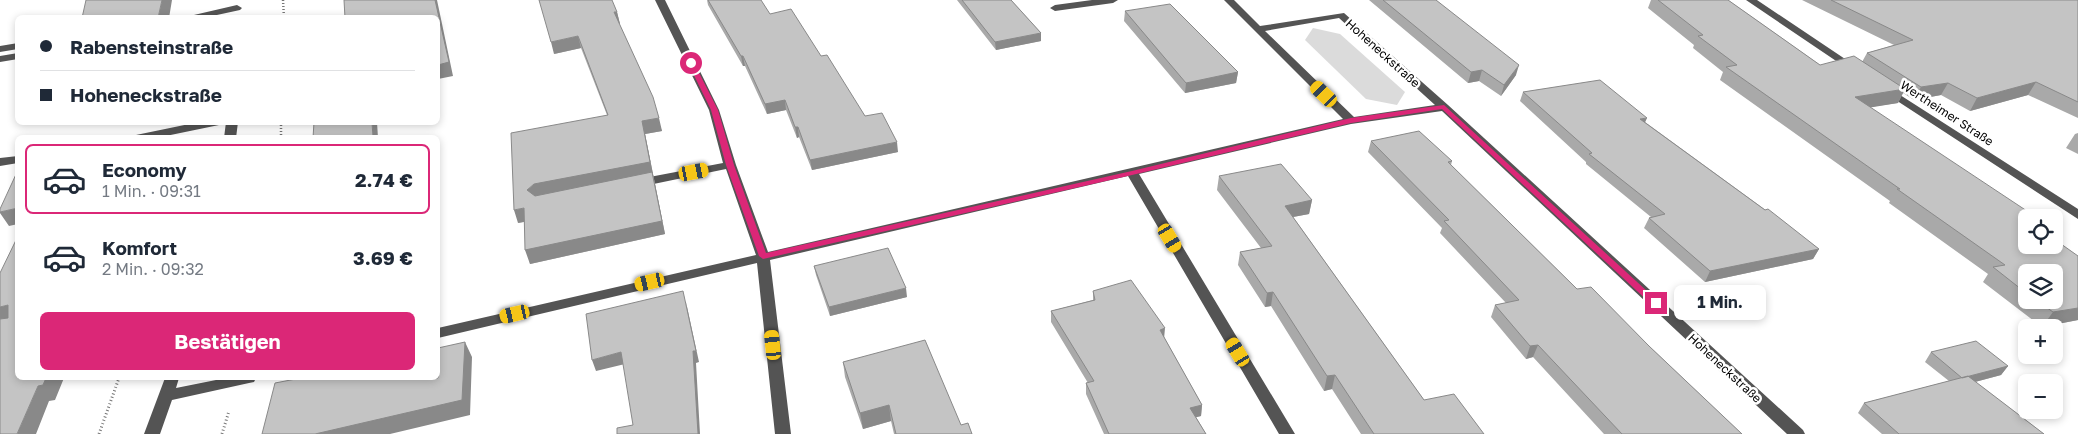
<!DOCTYPE html>
<html lang="de">
<meta charset="utf-8">
<style>
:root{--surface:#fff;--page:#f6f6f7;--text:#1f2937;--muted:#747a83;--line:#e0e1e3;--accent:#db2777}
body{margin:0;font-family:"Golos Text",sans-serif;background:var(--page);color:var(--text);height:100vh;display:flex;flex-direction:column;font-size:19px;white-space:nowrap}
*{box-sizing:border-box;margin:0}
p{font-size:16px;color:var(--muted)}
.icon{flex:none;width:28px;height:28px;fill:none;stroke:currentColor;stroke-width:2;stroke-linecap:round;stroke-linejoin:round}
.map{position:relative;flex:1;overflow:hidden}
.drawer{position:absolute;left:15px;top:135px;width:425px;height:245px;display:flex;flex-direction:column;background:var(--surface);border-radius:8px;box-shadow:0 2px 8px #0003}
.drawer>*{flex:none}
.guide{position:absolute;left:15px;top:15px;width:425px;height:110px;border-radius:8px;box-shadow:0 2px 8px #0003;display:grid;align-content:center;height:110px;padding:0 25px;background:var(--surface)}
.buttons{position:absolute;left:2018px;top:209px;display:grid;gap:10px}
.buttons a{display:grid;place-items:center;width:45px;height:45px;border-radius:8px;background:var(--surface);box-shadow:0 2px 8px #0003;font-size:25px}
.end{position:absolute;width:22px;height:22px;margin:-11px;border:6px solid #db2777;background:#fff;box-shadow:0 0 0 2px #fff}
.from{border-radius:50%}
.bubble{position:absolute;height:35px;border-radius:8px;background:var(--surface);box-shadow:0 2px 8px #0003;font-size:16px;font-weight:700;line-height:35px;text-align:center}
.car{position:absolute;width:15px;height:30px;margin:-15px -8px;border-radius:6px;box-shadow:0 0 4px 1px #0007;background:linear-gradient(#f5c518 24%,#345 0 40%,#f5c518 0 76%,#345 0 86%,#f5c518 0)}
.guide b{display:flex;align-items:center;gap:18px;height:48px;font-size:19px}
.guide b+b{border-top:1px solid var(--line)}
.guide i{width:12px;height:12px;background:var(--text)}
ul{padding:9px 0 0;list-style:none}
li{display:flex;align-items:center;gap:15px;height:70px;margin:0 10px 8px;padding:0 15px;border:2px solid transparent;border-radius:8px}
li div{flex:1}
li b{display:block;font-size:19px}
li em{font-style:normal;font-weight:700}
li.selected{border-color:var(--accent)}
li>.icon{width:45px;height:45px;stroke-width:1.5}
.action{display:flex;gap:10px;margin-top:auto;padding:10px 25px}
.action a{flex:1;height:58px;border-radius:8px;background:var(--accent);color:#fff;font-size:20px;font-weight:700;line-height:58px;text-align:center}
.map>svg:first-child{display:block}
.green{fill:#dbdbdb}
.lines{fill:none;stroke-linecap:round;stroke-linejoin:round}
.path-far1{stroke:#767676;stroke-width:2.5;stroke-dasharray:1 2;stroke-linecap:butt}
.path{stroke:#767676;stroke-width:3;stroke-dasharray:1 2.5;stroke-linecap:butt}
.minor{fill:#545454;fill-rule:evenodd}
.wall{fill:#a9a9a9;fill-rule:evenodd}
.shaded-wall{fill:#898989}
.building{fill:#c4c4c4;stroke:#898989}
.route{fill:#db2777}
.labels{text-anchor:middle;dominant-baseline:central;stroke-width:5;stroke-linejoin:round;paint-order:stroke}
.street-label{font-size:12px;fill:#000;stroke:#fff}
</style>
<div class="map">
<svg width="2078" height="434" viewBox="0 0 2078 434">
<rect width="100%" height="100%" fill="#fff"/>
<path class="green" d="M1313,28L1340,34L1405,92L1397,105L1366,99L1305,40Z"/>
<g class="lines">
<path class="path-far1" d="M283,0L284,18
M281,122V138"/>
<path class="path" d="M99,434L119,378
M222,434L229,411"/>
<path class="minor" d="M655,0H665L719,110L736,165L768,252L1343,119L1224,0H1234L1260,26L1344,13L1448,105L1803,430L1805,434H1787L1442,111L1351,124L1139,174L1295,434H1279L1128,176L770,260L791,434H775L757,263L438,338V328L756,255L726,169L639,187L633,183L639,179L723,163L709,110ZM1339,18L1435,105L1354,117L1265,31Z
M1092,0H1118L1113,3L1055,11L1050,8L1055,5Z
M1746,0H1757L1860,69L1859,71H1851Z
M237,5L242,8L240,10L203,18H181Z
M18,43V49L0,52V46Z
M18,53V59L0,62V56Z
M1886,86L2078,209V219L1882,91L1881,89L1882,87Z
M199,122H224L219,125L156,138H131L136,135Z
M226,122H238L236,138H224Z
M18,156V163L0,166V158Z
M165,378H179L176,388L226,378H256L254,382L249,383L172,400L160,434H144Z"/>
</g>
<path class="wall" d="M707,0L770,14L821,56L865,116L898,152L812,170L799,137L797,138L786,110L767,114L745,66H743L708,5Z
M957,0H1011L1041,33V41L996,50Z
M1369,0H1436L1516,75L1501,96L1479,81L1468,83Z
M1651,0H1728L1820,65L1862,62L1867,53L1894,45L1802,0H2078V118L2028,95L1970,111L1941,95L1914,100L1903,93L1898,103L1870,107L2026,218V245L2078,256V320L2042,327L1983,282L1988,274L1889,203L1890,201L1720,80L1723,72L1693,48L1694,45L1648,8ZM2026,272L2054,300H2026Z
M1125,11L1238,72L1236,83L1185,93L1124,21Z
M617,12L620,24H619L662,131L645,134L665,234L530,264L524,222L518,223L607,115L581,48L554,54Z
M1523,92L1645,122L1819,249L1813,259L1705,282L1644,228L1649,218L1651,217L1586,164V162L1520,101Z
M2078,133V154L2066,148L2075,134Z
M1371,141L1452,161L1451,165L1577,289L1649,346L1742,434H1604L1533,357L1526,359L1491,317L1495,305L1506,303L1440,233L1442,228L1368,152Z
M1219,176L1312,200L1309,214L1293,217L1424,400L1484,434H1361L1332,389L1324,391L1271,306L1265,307L1238,265L1240,252L1261,248L1217,190Z
M814,266L907,297L830,316L816,275Z
M1093,291L1164,337L1202,405L1201,416L1196,417L1206,434H1104L1086,394V383H1088L1051,322V311L1093,300Z
M1931,352L2008,366L2001,375L1975,382L2044,434H1882L1858,413L1864,403L1949,381L1925,362Z
M843,362L961,425L972,434H894L891,421L863,429L845,377Z"/>
<path class="shaded-wall" d="M162,0H172L169,18H158Z
M435,0H437L453,76L438,79Z
M614,12H617L620,24H617Z
M1041,33V41L996,50L995,42Z
M578,36L581,48L554,54L551,42Z
M741,56H743L745,66H743Z
M1519,65L1516,75L1501,96L1504,85Z
M1482,70L1479,81L1468,83L1471,72Z
M1238,72L1236,83L1185,93L1186,83Z
M2036,82L2028,95L1970,111L1977,98Z
M1948,83L1941,95L1914,100L1921,87Z
M1905,89L1898,103L1849,111L1855,97Z
M785,100L786,110L767,114L765,104Z
M659,118L662,131L645,134L665,234L530,264L525,250L527,190L534,184L642,121Z
M1647,118L1643,127L1640,119Z
M372,122H377L378,138H373Z
M795,127H798L799,137L797,138Z
M897,142L898,152L812,170L810,160Z
M1312,200L1309,214L1282,219L1285,206Z
M18,208V224L9,226L0,213V212Z
M524,208L528,221L518,223L514,210Z
M1819,249L1813,259L1705,282L1710,271Z
M906,288L907,297L830,316L829,307Z
M1273,292L1271,306L1265,307L1267,293Z
M686,302L699,362L696,363L700,434H698Z
M8,305L18,317L0,324V307Z
M2078,308V320L2042,327L2053,312Z
M1165,328L1164,339L1160,330Z
M465,342L472,357L470,415L390,434H315Z
M1538,345L1533,357L1526,359L1530,346Z
M621,352L625,364L596,371L592,360Z
M2008,366L2001,375L1956,387L1962,378Z
M1335,375L1332,389L1324,391L1327,376Z
M46,378H64L55,400L49,401L36,434H17L38,386Z
M889,405L891,421L863,429L860,413Z
M1202,405L1201,416L1189,419L1190,408Z"/>
<path class="building" d="M86,0H162L158,18H82Z
M344,0H435L449,62L438,65V18H345Z
M539,0H612L617,12H614L653,97L659,118L642,121L650,162L534,184L527,190L535,196L652,172L662,221L525,250L524,208L514,210L511,133L608,115L578,36L551,42Z
M708,0H761L770,14L791,9L821,56L827,55L865,116L882,113L897,142L810,160L798,127H795L785,100L765,104L743,56H741Z
M962,0H1011L1041,33L995,42Z
M1383,0H1436L1519,65L1504,85L1482,70L1471,72Z
M1658,0H1728L1820,65L1854,56L1905,89L1855,97L2036,217L2026,218V219H2025L2026,220V245H2054V239L2078,256V308L2053,312L2036,300H2054V272H2026V293L1993,267L2005,265L1897,189H1900L1726,67L1737,65L1698,36L1703,35Z
M1831,0H2078V102L2036,82L1977,98L1948,83L1921,87L1867,53L1913,40Z
M1170,4L1238,72L1186,83L1125,11Z
M1600,80L1647,118L1640,119L1765,210L1768,209L1819,249L1710,271L1649,218L1665,214L1589,154L1592,153L1523,92Z
M314,122H372L373,138H313Z
M1419,131L1452,161L1448,162L1577,289L1591,287L1649,346L1742,434H1622L1538,345L1530,346L1495,305L1519,300L1444,221L1449,220L1371,141Z
M1281,164L1312,200L1285,206L1424,400L1454,394L1484,434H1374L1335,375L1327,376L1273,292L1267,293L1240,252L1272,246L1219,176Z
M18,170V208L0,212V209Z
M18,236V378H46L43,385L38,386L17,434H0V319L8,318V305L0,307V273Z
M888,248L906,288L829,307L814,266Z
M1131,280L1165,328L1160,330L1202,405L1190,408L1206,434H1109L1086,383L1094,381L1051,311L1095,300L1093,291Z
M683,291L696,351H693L698,434H617V428L633,425L621,352L592,360L586,314Z
M925,340L961,425L968,423L972,434H896L889,405L860,413L843,362Z
M1976,341L2008,366L1962,378L1931,352Z
M465,342L462,400L315,434H262L275,383L301,378H438V348Z
M1968,376L2044,434H1899L1864,403Z"/>
<path class="route" d="M691,61L694,63L718,110L734,165L766,253L1132,171L1351,118L1444,105L1660,303L1659,305H1652L1442,109L1351,123L1132,175L763,259L759,256L726,165L711,110L688,63Z"/>
<g class="labels">
<g class="street-label">
<text transform="translate(1383 53) rotate(42)">Hoheneckstraße</text>
<text transform="translate(1947 113) rotate(33)">Wertheimer Straße</text>
<text transform="translate(1725 368) rotate(43)">Hoheneckstraße</text>
</g>
</g>
</svg>
<div class="buttons">
<a><svg class="icon" aria-label="locate" viewBox="0 0 24 24"><circle cx="12" cy="12" r="6"/><path d="M12 2v4M12 18v4M2 12h4M18 12h4"/></svg></a>
<a><svg class="icon" aria-label="layers" viewBox="0 0 24 24"><path d="M12 4l9 5-9 5-9-5zM3 14l9 5 9-5"/></svg></a>
<a>+</a>
<a>−</a>
</div>
<i class="end from" style="left:691px;top:63px"></i>
<i class="end" style="left:1656px;top:303px"></i>
<div class="bubble" style="left:1674px;top:285px;width:92px">1 Min.</div>
<i class="car" style="left:1324px;top:94px;rotate:314deg"></i>
<i class="car" style="left:694px;top:172px;rotate:79deg"></i>
<i class="car" style="left:1170px;top:238px;rotate:149deg"></i>
<i class="car" style="left:650px;top:282px;rotate:257deg"></i>
<i class="car" style="left:515px;top:314px;rotate:257deg"></i>
<i class="car" style="left:773px;top:345px;rotate:354deg"></i>
<i class="car" style="left:1238px;top:352px;rotate:329deg"></i>
<div class="guide">
<b><i class="from"></i>Rabensteinstraße</b>
<b><i></i>Hoheneckstraße</b>
</div>
<section class="drawer">
<ul>
<li class="selected"><svg class="icon" aria-label="car" viewBox="0 0 24 24"><path d="M5 17H2v-5l4-1 3-4h7l3 4 3 1v5h-3M9 17h6M6 11h13"/><circle cx="7" cy="17" r="2"/><circle cx="17" cy="17" r="2"/></svg><div><b>Economy</b><p>1 Min. · 09:31</p></div><em>2.74 €</em></li>
<li><svg class="icon" aria-label="car" viewBox="0 0 24 24"><path d="M5 17H2v-5l4-1 3-4h7l3 4 3 1v5h-3M9 17h6M6 11h13"/><circle cx="7" cy="17" r="2"/><circle cx="17" cy="17" r="2"/></svg><div><b>Komfort</b><p>2 Min. · 09:32</p></div><em>3.69 €</em></li>
</ul>
<div class="action"><a>Bestätigen</a></div>
</section>
</div>
